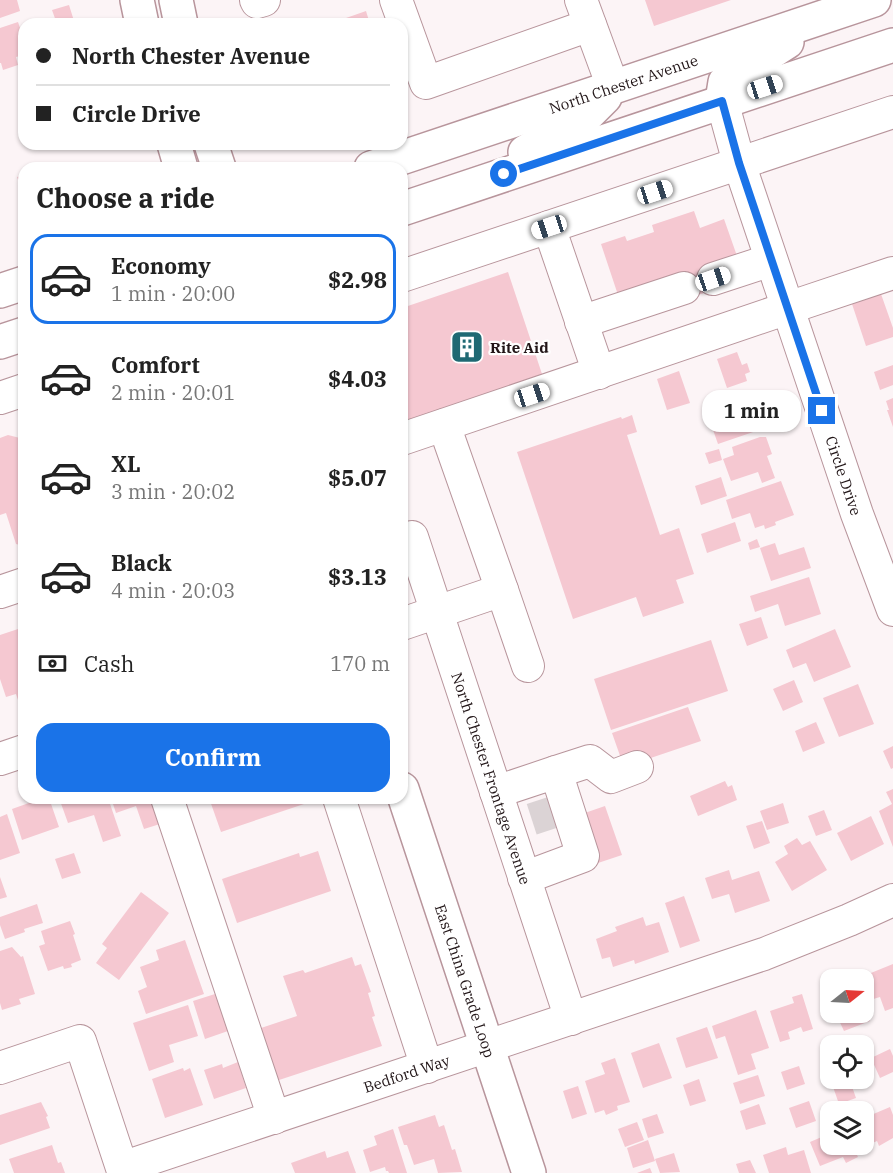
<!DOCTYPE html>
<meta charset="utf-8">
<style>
:root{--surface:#fff;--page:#f2f2f2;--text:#222;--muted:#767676;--line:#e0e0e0;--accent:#1a73e8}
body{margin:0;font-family:"IBM Plex Serif",serif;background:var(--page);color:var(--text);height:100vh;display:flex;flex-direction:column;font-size:22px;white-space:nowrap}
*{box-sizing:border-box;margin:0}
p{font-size:20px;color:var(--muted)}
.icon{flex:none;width:33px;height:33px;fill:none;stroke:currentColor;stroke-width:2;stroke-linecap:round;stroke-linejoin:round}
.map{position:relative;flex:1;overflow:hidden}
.sheet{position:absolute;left:18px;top:162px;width:390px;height:642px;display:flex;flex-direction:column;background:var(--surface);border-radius:18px;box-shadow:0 2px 4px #0004}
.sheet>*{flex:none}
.guide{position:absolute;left:18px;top:18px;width:390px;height:132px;border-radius:18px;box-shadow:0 2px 4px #0004;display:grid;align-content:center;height:132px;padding:0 18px;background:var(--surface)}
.needle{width:39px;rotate:72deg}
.controls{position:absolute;left:820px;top:969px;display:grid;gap:12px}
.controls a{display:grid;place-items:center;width:54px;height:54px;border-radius:12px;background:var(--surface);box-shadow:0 2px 4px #0004;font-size:30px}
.end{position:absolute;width:27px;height:27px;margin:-14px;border:8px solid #1a73e8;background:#fff;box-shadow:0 0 0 3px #fff}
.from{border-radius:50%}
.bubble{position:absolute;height:42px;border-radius:18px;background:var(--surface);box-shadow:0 2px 4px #0004;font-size:20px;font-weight:700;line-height:42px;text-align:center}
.car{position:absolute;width:18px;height:36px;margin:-18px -9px;border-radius:8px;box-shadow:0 0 4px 2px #0007;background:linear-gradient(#fff 24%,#345 0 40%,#fff 0 76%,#345 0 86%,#fff 0)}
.guide b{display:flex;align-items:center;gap:21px;height:57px;font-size:22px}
.guide b+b{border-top:2px solid var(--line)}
.guide i{width:15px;height:15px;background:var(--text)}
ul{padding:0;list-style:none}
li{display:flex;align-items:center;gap:18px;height:90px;margin:0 12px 9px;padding:0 6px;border:3px solid transparent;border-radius:18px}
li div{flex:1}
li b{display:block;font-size:22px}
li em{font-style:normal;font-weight:700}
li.on{border-color:var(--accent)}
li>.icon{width:54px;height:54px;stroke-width:1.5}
h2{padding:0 18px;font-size:27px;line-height:72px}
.pay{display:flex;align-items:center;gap:15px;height:66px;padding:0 18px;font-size:22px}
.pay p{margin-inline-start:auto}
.action{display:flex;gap:12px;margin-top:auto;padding:12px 18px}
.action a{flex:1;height:69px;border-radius:18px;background:var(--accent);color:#fff;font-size:24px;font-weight:700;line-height:69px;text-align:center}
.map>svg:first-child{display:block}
.building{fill:#f5c8d1}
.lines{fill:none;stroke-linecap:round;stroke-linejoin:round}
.minor-tunnel{stroke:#dbd3d5;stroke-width:32;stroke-dasharray:32 16;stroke-linecap:butt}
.minor-casing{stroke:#b8959c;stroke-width:34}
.major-casing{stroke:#b8959c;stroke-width:36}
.minor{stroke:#fff;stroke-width:32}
.major{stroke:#fff;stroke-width:33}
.route{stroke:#1a73e8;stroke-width:8}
.labels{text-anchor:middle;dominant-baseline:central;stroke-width:4.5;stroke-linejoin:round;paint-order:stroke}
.street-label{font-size:15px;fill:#211517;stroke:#fff}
.poi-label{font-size:15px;font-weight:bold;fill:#211517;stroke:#fff;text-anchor:start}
</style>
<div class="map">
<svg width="893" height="1173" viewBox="0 0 893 1173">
<rect width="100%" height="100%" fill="#fcf4f6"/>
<path class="building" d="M0,0H17L20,11L0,18Z
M645,0H731L654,26Z
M69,5L75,24H57L52,10Z
M366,11L370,24H329Z
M18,22L24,40V55L16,57L18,65L3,70L1,63H0V28Z
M24,175V196L17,177Z
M694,211L700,228L724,219L737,256L717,289L688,298H619L601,244L625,236L627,241L654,232L652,225Z
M508,272L546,386L409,432L402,410V308Z
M881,294L893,328V337L866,346L852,304Z
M737,352L742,365L747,363L750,372L745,374L747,381L727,388L717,359Z
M893,365V385L880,390L874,372Z
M679,371L690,403L667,410L657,379Z
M746,391L759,430L718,444L712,427L735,419L727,397Z
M893,398V427L887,410H889L886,401Z
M632,415L637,432L627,435L660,535L679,528L694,574L676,580L684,603L643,617L636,597L573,619L517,452L621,417L622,419Z
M8,435L24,439V546L16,544L6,513L0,515V438Z
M760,437H766L772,454L767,456L775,478L762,483L758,472L731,481L723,459L734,455L732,447Z
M719,449L722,460L709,464L705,453Z
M721,477L727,496L701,505L695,486Z
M781,481L794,515L775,522L776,525L765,529L764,525L755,528L750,513L732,519L726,500Z
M735,522L741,541L707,553L701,534Z
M757,539L760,547L750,550L748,543Z
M775,543L779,555L804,547L811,568L771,581L760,548Z
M809,577L821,614L785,626L778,604L755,612L750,596Z
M761,617L768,638L747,646L739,624Z
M18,629L24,649V698L18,700L16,694L6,697L0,679V635Z
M835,629L851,667L814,682L806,663L793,668L786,650Z
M711,640L728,691L611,730L594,679Z
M794,680L803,702L783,711L773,689Z
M858,684L874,724L839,737L823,698Z
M688,707L701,741L624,767L612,733Z
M816,722L825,743L803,752L795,731Z
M893,746V768L891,769L883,751Z
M725,781L728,787L732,785L737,800L698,816L690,796Z
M893,789V847L879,811L892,804L886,792Z
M43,798H49L59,827L22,840L12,809Z
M59,798H108L121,836L103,842L94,815L68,823Z
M111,798H152L160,824L144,829L136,806L116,813Z
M209,798H302L304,804L221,832Z
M783,803L789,823L767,830L760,811Z
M605,806L622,855L592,865L576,816Z
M824,810L832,830L816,836L808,816Z
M7,814L20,853L0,860V817Z
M871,816L884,844L851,861L837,833Z
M762,821L770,843L754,849L746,826Z
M797,838L802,845L810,841L827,870L792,891L775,862L788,854L784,846Z
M318,851L331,891L237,923L222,879L299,853L300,857Z
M74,853L81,873L62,879L55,859Z
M729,870L732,880L759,871L770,901L735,913L729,894L712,899L705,878Z
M0,877L7,897L0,899Z
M141,892L169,913L119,980L96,963L107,948L102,944Z
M684,896L700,941L680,948L665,903Z
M37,904L43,923L24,929L25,932L5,939L0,925V917Z
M643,917L646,926L659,922L669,952L635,964L634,960L613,967L610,957L602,959L596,939L617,931L615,927Z
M70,921L75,934L73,935L81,960L71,964L72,967L64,969L63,966L48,971L39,946L45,944L41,931Z
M185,940L204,994L146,1014L138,991L147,987L140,967L159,960L156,950Z
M12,947L21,957L23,956L35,994L19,999L21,1004L2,1010L0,1003V951Z
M352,957L355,966L361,964L371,992L368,993L375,1016L372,1017L382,1046L273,1082L255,1030L297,1016L283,976L303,970L305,973Z
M893,964V1008L885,1011L880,997L870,1000L864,984V980H862L861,977Z
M856,974L858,980H840V979Z
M831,988V1004L825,990Z
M215,994L228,1031L205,1039L193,1001Z
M802,994L813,1029L803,1032L801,1027L788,1032L790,1039L780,1042L770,1011L794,1003L792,997Z
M864,1002L869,1013L867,1014L870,1021L844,1031L835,1012H864Z
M188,1005L198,1036L169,1045L174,1062L149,1071L133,1023Z
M756,1010L769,1048L751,1054L756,1069L738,1075L725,1036L716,1039L712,1026Z
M707,1027L718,1058L686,1068L676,1038Z
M659,1043L672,1078L643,1088L631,1053Z
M890,1049L893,1056V1072L880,1078L871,1058Z
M615,1058L630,1102L617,1106L618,1110L606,1115L604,1110L595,1113L585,1081L605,1074L601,1063Z
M238,1062L246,1088L214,1099L204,1070L222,1064L223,1068Z
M799,1066L805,1084L787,1090L781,1072Z
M183,1068L184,1071L190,1068L203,1105L165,1118L152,1079Z
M758,1075L765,1096L740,1104L733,1083Z
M846,1078H849L856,1098L839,1104L832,1084Z
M699,1079L706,1101L690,1106L683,1085Z
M578,1086L587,1114L572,1119L563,1091Z
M809,1101L816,1121L796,1128L789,1108Z
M41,1102L48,1116L46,1117L50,1128L0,1145V1115Z
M759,1104L766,1124L746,1130L740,1111Z
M890,1107L893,1115V1138L879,1146L877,1141L868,1145L864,1136V1118Z
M657,1114L664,1133L648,1138L642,1119Z
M435,1115L439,1127L444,1125L452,1150L455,1149L462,1172L438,1173L434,1159L414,1165L407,1145H404L398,1127Z
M637,1122L644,1140L625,1147L618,1129Z
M393,1129L407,1173H389L388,1171H386L385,1167L370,1172L363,1150L377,1145L374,1136Z
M831,1133V1144H852L858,1157L846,1163L843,1157L820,1166L810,1142Z
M648,1140L655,1161L633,1168L627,1148Z
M52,1145L58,1163L61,1162L65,1173H14L9,1159Z
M786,1147L788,1155L804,1150L811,1173H769L763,1155Z
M325,1151L327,1158L348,1151L356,1173H295L291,1163Z
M674,1153L680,1172L660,1173L655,1159Z
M750,1160L756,1173H739L736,1164Z
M650,1168L652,1173H637Z"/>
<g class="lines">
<path class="minor-tunnel" d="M542,799L554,836"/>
<g class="minor-casing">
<g id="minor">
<path d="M256,0L257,2L264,0"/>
<path d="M396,0L426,83L590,25"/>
<path d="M581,0L613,87"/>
<path id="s1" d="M722,101L739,163L857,514L893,610"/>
<path d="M549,227L599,373"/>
<path d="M402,276L893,112"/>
<path d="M713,279L771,260"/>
<path d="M581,322L684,288"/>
<path d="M0,398L24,390"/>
<path d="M444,425L502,590"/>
<path d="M402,439L788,308L893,273"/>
<path id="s2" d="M412,537L571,1019"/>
<path d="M0,592L24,584"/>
<path d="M402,624L502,590L528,666"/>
<path d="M0,759L24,751"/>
<path d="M556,772L590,761L611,777L637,767"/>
<path d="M496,792L556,772L583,856L524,878"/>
<path d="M167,798L274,1118"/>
<path d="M339,798L427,1067"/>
<path id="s3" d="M0,1068L80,1041L122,1168L764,954L849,920L893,900"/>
</g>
</g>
<g class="major-casing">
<g id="major">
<path d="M137,0L142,24"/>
<path d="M176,0L181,24"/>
<path d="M722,101L725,82L787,42"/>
<path d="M174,144L181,168"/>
<path d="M211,144L219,168"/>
<path d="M525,152L584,118L605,97"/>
<path id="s4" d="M371,168L874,0"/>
<path d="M402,209L893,45"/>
<path d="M0,291L24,283"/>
<path d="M0,342L24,334"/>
<path id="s5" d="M402,789L529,1173"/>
</g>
</g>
<use href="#minor" class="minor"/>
<use href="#major" class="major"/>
</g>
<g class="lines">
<path class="route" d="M504,174L722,101L739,163L822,411"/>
</g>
<defs>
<g id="building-square" transform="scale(1.725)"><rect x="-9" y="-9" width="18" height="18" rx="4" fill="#1f6973" stroke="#fff"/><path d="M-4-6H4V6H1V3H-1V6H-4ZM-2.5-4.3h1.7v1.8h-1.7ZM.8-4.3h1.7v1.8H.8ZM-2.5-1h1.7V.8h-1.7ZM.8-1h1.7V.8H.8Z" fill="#fff"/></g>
</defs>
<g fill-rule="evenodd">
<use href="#building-square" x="467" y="347"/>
</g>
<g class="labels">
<g class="street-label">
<text stroke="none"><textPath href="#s4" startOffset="266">North Chester Avenue</textPath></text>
<text stroke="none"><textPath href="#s1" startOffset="394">Circle Drive</textPath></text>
<text stroke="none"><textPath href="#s2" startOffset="254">North Chester Frontage Avenue</textPath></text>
<text stroke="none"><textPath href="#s5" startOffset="202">East China Grade Loop</textPath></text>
<text stroke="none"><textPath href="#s3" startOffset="518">Bedford Way</textPath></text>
</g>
<g class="poi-label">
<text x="490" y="347">Rite Aid</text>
</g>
</g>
</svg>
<div class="controls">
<a><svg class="needle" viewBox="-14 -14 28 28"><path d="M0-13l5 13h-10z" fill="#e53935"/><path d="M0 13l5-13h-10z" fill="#767676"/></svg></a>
<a><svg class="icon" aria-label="locate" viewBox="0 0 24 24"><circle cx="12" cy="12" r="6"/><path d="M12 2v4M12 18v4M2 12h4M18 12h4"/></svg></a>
<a><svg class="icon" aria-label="layers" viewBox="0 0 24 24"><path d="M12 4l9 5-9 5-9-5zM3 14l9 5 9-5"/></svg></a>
</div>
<i class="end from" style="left:504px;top:174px"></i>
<i class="end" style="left:822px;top:411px"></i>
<div class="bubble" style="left:702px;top:390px;width:99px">1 min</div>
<i class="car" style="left:765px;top:87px;rotate:72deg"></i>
<i class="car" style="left:655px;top:192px;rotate:72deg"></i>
<i class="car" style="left:549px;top:227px;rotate:252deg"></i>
<i class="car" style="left:713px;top:279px;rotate:71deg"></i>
<i class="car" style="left:532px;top:395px;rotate:72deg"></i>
<div class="guide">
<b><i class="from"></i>North Chester Avenue</b>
<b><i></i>Circle Drive</b>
</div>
<section class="sheet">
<h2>Choose a ride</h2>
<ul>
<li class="on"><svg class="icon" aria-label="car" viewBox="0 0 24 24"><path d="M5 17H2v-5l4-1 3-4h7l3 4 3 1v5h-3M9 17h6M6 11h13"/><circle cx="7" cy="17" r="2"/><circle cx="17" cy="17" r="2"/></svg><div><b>Economy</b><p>1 min · 20:00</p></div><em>$2.98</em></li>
<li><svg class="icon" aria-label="car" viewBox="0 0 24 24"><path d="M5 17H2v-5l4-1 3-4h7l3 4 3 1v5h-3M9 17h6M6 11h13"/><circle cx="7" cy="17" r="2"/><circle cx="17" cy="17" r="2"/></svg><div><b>Comfort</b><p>2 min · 20:01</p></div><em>$4.03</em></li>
<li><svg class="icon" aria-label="car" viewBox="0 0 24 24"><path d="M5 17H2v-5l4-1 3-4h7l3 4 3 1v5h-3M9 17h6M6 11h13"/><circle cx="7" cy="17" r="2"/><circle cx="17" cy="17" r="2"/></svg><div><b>XL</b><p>3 min · 20:02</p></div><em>$5.07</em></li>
<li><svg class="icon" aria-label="car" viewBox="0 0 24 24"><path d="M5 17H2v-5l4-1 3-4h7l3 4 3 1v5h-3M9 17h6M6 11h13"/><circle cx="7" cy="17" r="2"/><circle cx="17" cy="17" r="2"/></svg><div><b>Black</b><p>4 min · 20:03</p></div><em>$3.13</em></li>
</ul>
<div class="pay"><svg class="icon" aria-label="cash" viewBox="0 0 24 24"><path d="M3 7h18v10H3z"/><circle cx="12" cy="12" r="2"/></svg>Cash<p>170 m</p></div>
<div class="action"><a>Confirm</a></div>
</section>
</div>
